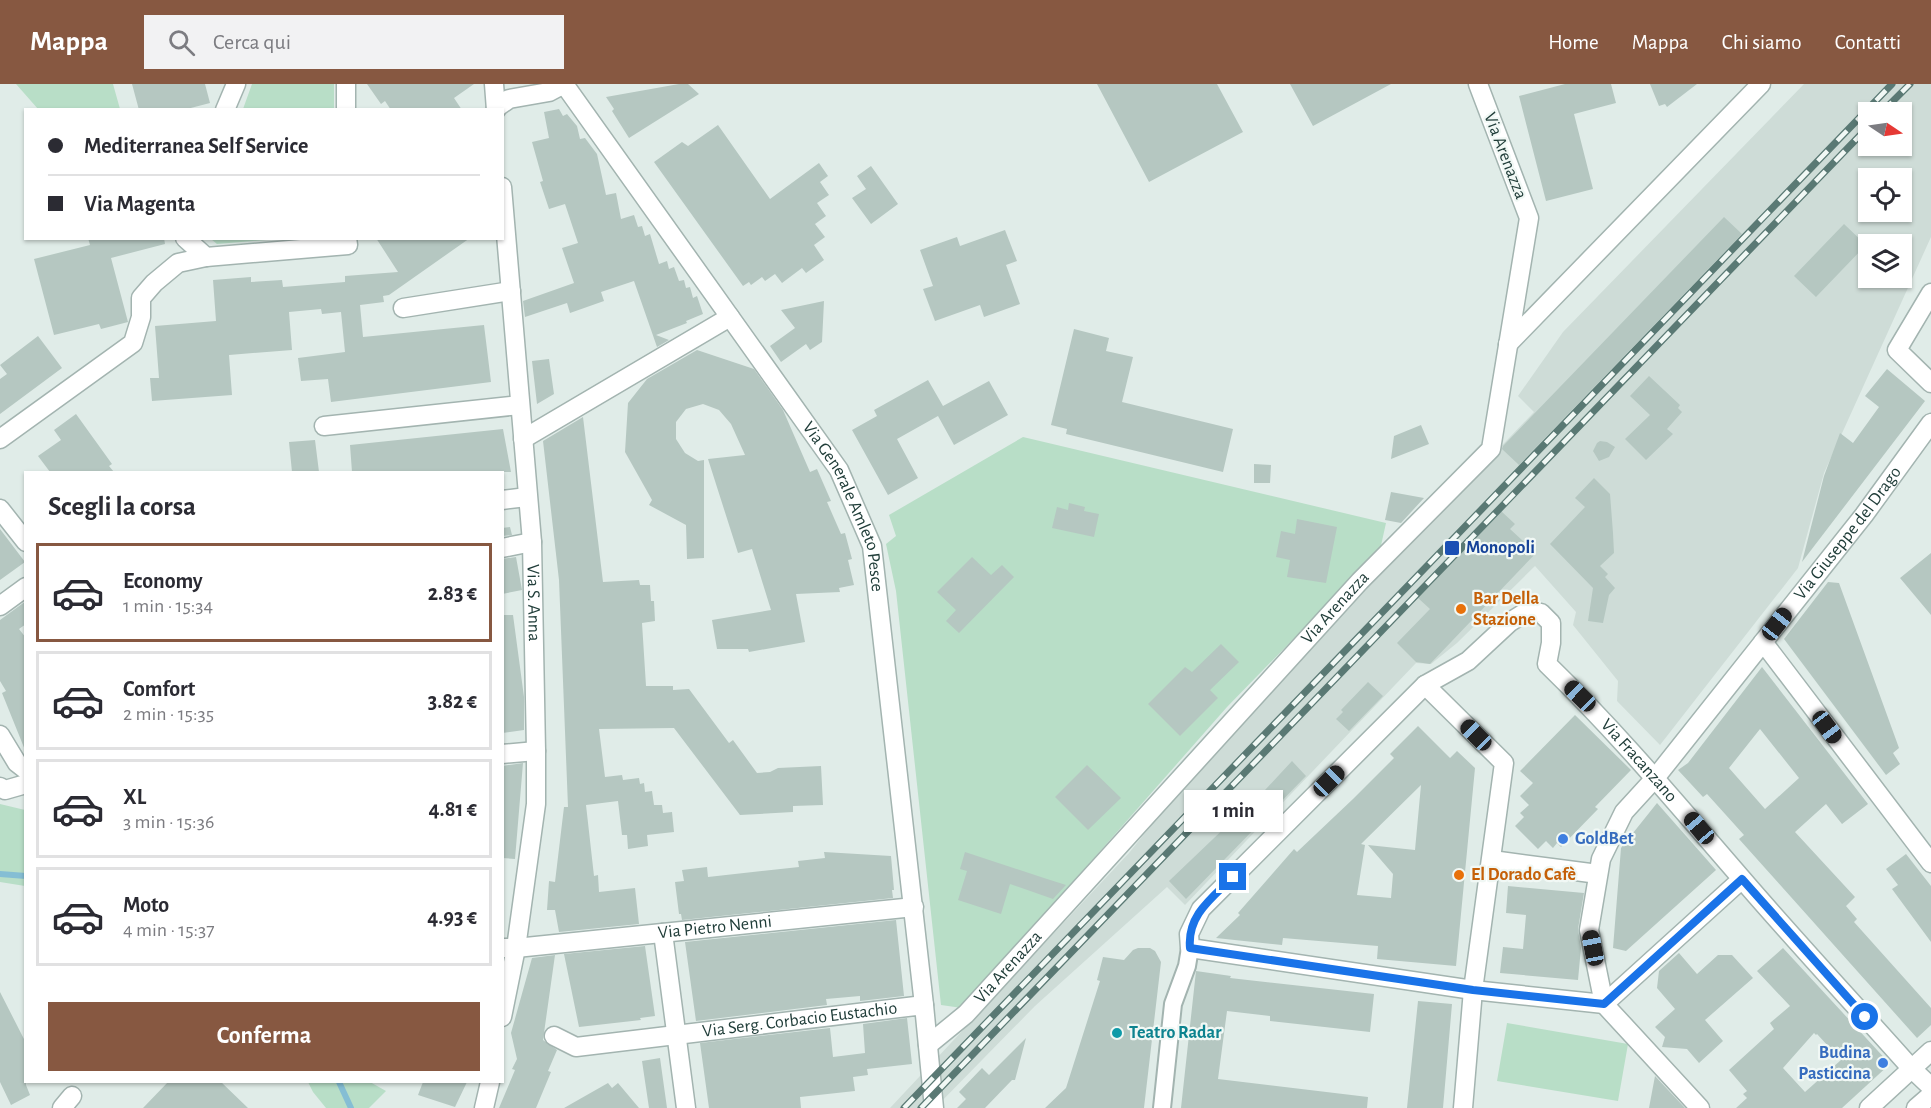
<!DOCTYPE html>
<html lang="it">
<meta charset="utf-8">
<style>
:root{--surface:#fff;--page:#f2f2f3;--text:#2b2b33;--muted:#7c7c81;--line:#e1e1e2;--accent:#875841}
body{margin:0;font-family:"Alegreya Sans",sans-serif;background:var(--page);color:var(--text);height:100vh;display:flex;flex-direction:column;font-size:22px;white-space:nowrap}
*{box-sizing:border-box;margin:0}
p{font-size:20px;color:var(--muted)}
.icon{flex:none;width:33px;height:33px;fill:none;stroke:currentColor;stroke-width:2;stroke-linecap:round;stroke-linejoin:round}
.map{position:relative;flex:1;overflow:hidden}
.drawer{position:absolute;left:24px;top:387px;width:480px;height:612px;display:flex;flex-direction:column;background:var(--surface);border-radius:0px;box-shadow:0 2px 4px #0004}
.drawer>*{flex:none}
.guide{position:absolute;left:24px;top:24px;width:480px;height:132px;border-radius:0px;box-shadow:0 2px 4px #0004;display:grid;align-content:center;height:132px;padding:0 24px;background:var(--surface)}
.needle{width:39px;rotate:103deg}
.buttons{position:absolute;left:1858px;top:18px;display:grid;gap:12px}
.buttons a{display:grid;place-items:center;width:54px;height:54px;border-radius:0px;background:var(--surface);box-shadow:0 2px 4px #0004;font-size:30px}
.end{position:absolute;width:27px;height:27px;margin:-14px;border:8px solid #1a73e8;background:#fff;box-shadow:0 0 0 3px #fff}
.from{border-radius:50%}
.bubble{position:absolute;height:42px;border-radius:0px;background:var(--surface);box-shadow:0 2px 4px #0004;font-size:20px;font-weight:600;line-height:42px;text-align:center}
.car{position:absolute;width:18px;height:36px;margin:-18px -9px;border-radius:8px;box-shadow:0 0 4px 2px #0007;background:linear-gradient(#222 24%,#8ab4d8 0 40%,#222 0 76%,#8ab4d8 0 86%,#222 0)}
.guide b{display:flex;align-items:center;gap:21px;height:57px;font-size:22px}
.guide b+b{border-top:2px solid var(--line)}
.guide i{width:15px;height:15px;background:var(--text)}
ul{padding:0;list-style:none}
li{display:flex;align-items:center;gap:18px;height:99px;margin:0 12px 9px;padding:0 12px;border:3px solid var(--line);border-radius:0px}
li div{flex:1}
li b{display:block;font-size:22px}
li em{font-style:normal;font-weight:600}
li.on{border-color:var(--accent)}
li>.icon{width:54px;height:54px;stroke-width:1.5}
h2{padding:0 24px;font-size:27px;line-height:72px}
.action{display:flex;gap:12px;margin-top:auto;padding:12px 24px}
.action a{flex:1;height:69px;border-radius:0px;background:var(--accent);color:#fff;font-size:24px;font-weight:600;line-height:69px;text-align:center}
header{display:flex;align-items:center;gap:36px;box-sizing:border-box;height:84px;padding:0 30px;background:var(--accent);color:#fff}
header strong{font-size:28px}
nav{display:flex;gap:33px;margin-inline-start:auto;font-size:21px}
.search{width:420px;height:54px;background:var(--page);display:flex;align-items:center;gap:15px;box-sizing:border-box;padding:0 21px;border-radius:0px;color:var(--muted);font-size:22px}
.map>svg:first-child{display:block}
.built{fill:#cedcd7;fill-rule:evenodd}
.green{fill:#b8dec7}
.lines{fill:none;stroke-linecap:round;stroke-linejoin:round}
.stream{stroke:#85bed4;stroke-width:6}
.building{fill:#b5c7c1;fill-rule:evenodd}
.pedestrian-casing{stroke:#a3b4b0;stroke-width:20}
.minor-casing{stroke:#a3b4b0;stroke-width:21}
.tertiary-casing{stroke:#a3b4b0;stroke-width:21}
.pedestrian{stroke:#fff;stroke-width:16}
.minor{stroke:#fff;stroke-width:18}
.tertiary{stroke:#fff;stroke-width:18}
.rail-casing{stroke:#5a7974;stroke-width:7}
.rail{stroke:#f1f8f5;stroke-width:4.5;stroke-dasharray:14;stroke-linecap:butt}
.route{stroke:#1a73e8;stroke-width:8}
.transit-dot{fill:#1a4fb4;stroke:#f1f8f5;stroke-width:2}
.food-dot{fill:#e8710a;stroke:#f1f8f5;stroke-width:2}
.shop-dot{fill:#3f7fe0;stroke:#f1f8f5;stroke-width:2}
.culture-dot{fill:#0f9aa8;stroke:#f1f8f5;stroke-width:2}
.labels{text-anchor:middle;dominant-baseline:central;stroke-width:4.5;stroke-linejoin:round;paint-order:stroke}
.street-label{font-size:18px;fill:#203d39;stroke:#f1f8f5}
.transit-label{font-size:18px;font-weight:bold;fill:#164399;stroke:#f1f8f5;text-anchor:start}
.food-label{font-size:18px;font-weight:bold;fill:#c56008;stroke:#f1f8f5;text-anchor:start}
.shop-label{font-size:18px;font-weight:bold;fill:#366cbe;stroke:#f1f8f5;text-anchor:start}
.culture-label{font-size:18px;font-weight:bold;fill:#0d838f;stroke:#f1f8f5;text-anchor:start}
</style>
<header>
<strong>Mappa</strong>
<div class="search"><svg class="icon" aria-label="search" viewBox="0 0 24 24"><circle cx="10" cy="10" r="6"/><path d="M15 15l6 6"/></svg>Cerca qui</div>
<nav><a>Home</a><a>Mappa</a><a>Chi siamo</a><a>Contatti</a></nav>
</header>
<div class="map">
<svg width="1931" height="1024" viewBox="0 0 1931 1024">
<rect width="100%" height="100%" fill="#e0ece8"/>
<path class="built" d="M1804,0H1931V153L1824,389L1798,484L1660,661L1617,617L1618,597L1573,541L1576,528L1535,482L1457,559L1431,580L1416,579L1185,821L1167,803L1035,922L935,1024H890L1129,769L1216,660L1534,328L1518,312L1563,248ZM1869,28H1902V62H1869ZM1869,94H1902V128H1869ZM1869,160H1902V194H1869Z"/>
<path class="green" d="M16,0H113L120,25H38Z
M252,0H334V25H243Z
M211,155H279L217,160Z
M1023,353L1386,439L1380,466L1227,623L962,924L941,921L896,507L886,460L896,452L889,431Z
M0,720L25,726V802L0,798Z
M1507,939L1628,960L1618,1017L1497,997Z
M308,998H370L386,1007L369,1024H326L313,1008Z"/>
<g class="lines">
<path class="stream" d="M0,790L26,792
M339,998L351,1024"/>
</g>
<path class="building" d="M132,0H205L210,19L183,26H139Z
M367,0H474L454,14L462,26H391L385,17L381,20Z
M679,0H688L699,10L629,54L612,27L614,25L606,13Z
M1097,0H1217L1243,48L1149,98Z
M1290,0H1391L1313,42Z
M1565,0H1611L1616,19L1574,30L1593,105L1546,117L1519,12Z
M1650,0H1697L1667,23L1665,20L1659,22Z
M559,25L563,32L567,30L577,42L580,55L585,54L597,70L606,111L616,109L621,135L634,131L638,143L642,142L645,152L650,150L659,180L667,177L669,185L674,183L679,197L684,196L686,204L690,203L693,214L697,212L703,230L686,237L687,239L656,251L669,256L657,263L634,197L601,208L604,217L570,229L567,219L525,233L523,217L574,199L562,164L578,159L565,120L549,125L540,98L543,97L532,58L549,54L544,28Z
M718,41L770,115L819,79L828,92L820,98L829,111L817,119L826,132L815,140L825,153L814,161L824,176L806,189L802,184L782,199L775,190L765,197L762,193L751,201L749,198L743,202L654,78L682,58L688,62Z
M871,82L898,120L871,140L852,114L866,105L857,92Z
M1724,133L1742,150L1519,381L1502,365L1503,362Z
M1844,140L1866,161L1816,213L1794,192Z
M1005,146L1017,177L1006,181L1020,220L984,233L980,221L935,237L923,205L933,202L920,166L957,153L960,162Z
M88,154H164L165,160L111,174L128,238L101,245L99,240L54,251L34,175L90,161Z
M376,154H470L389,211L383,212L384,218L360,221L363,253L484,241L491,298L331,318L328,295L301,297L298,274L345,268L341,228L322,230L321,225L289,228L292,266L229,271L232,311L152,317L150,294H159L155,242L216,237L213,196L251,193V198L282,196L283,203L345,198V192L398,188Z
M824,217L822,258L810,266L806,260L781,278L770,262L795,244L781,226Z
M1074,245L1109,254L1106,267L1133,273L1122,318L1233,345L1223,388L1066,350L1067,345L1051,341Z
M38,252L62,284L0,330V295L7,290L0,281Z
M697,266L754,285L783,326L810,388L817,385L831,417L827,418L841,450L845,449L852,475L848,476L854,501L839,504L840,508L796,510L805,558L749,568L748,565H717L712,536L771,526L752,465L738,469L708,375L745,371L731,340L719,326L703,320L686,325L676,338V355L685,369L698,377L704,376V474L687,475L686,441L649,421L652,416L625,368L628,319L647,295Z
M549,275L554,310L537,320L532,277Z
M1887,285L1925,317L1802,478L1824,392L1840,349L1853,359L1879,323L1865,312Z
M1649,292L1680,321L1678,324L1682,328L1667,345L1673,350L1646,376L1625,355L1650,331L1630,312Z
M928,296L943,322L989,297L1008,331L954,361L938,332L897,355L918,394L888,411L852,346L877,332L874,326Z
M76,330L112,380L109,382L114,388H50L38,372L61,356L54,346Z
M583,333L603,498L639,496L640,501H650L651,517H654L655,537L642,539L646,602H673V606L689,605L729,659L733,656L757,689L770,688L778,684L821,682L823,721L793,722V728L740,731L674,644L599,645L605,693L622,691L623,696L639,694L640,700L644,699L645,708L652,707L654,721H662L663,729L672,728L674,748L647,751L648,762L628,765L627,751H622L618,717L586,721L594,792L598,791L599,808L635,804L639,840L559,848L555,826H547L549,797L555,798L564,723H568L559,496L543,357Z
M1421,341L1429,360L1391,375L1394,352Z
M503,345L511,388H352L350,361Z
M315,356L319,388H292L289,358Z
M1600,357L1607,358L1615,363L1609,373L1599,377L1593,367L1597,359Z
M1254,380L1271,381L1270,399H1254Z
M1594,394L1610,410L1613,449L1614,469L1600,482L1608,490L1605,493L1615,504L1609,511L1603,539L1588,537L1593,504L1550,460L1585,423L1575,414Z
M1391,408L1424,414L1401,439L1385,436Z
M1069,419L1085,423L1084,427L1099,430L1094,453L1052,444L1057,423L1068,426Z
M1501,427L1515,440L1510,445L1536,469L1430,580L1416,578L1397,559L1430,525L1418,514Z
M1297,435L1337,443L1326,499L1287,493L1290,476L1276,473L1281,447L1295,450Z
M510,443L512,451L502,452V444Z
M0,445L25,478L0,496Z
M1931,469V531L1900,494Z
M516,473L522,506L502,510V475Z
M972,473L991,491L1002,481L1014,493L959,549L946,537L956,526L937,508Z
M1828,498L1839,499L1899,664L1893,669L1900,680L1886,691L1784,555Z
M26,517V540L19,545L26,554L25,666L2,609L6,607L0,597V536Z
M502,531H513L524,613V646L502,649Z
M1221,560L1239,578L1210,606L1218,614L1180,652L1148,620L1185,583L1192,588Z
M1762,583L1868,720L1842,740L1826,720L1795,748L1855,813L1846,822L1857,835L1854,838L1931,924V941L1917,954L1739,755L1744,751L1707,710L1703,713L1678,686L1688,679ZM1760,645L1799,694L1765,725L1729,684Z
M1368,598L1383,612L1349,647L1336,635L1343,628L1341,626Z
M1575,631L1631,686L1595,723L1598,725L1561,763L1557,759L1553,764L1546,757L1538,765L1515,742L1524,733L1520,729L1529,721L1520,712L1533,699L1520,687Z
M1418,642L1450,674L1457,667L1475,684L1456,882L1377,875L1378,862L1283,854L1282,861L1216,854L1240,831L1238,829L1294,765L1297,768L1353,715L1394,674L1390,670ZM1421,701L1415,766L1368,761L1393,790L1391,814L1357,811L1365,761L1361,760Z
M1292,677L1306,692L1186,815L1169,797L1235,734L1238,737L1267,708L1265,706Z
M523,679L515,775L502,774V682Z
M1087,681L1121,714L1088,746L1055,713Z
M1657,719L1716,786L1626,867L1613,864L1621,764Z
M824,768L891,772L894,806H892L893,814L682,836L681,830H679L675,798L684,797L682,786L707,783L708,793L799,783L798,777L825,774Z
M965,768L1047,795L1066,801L1053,815L1010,800L1001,830L958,816L967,787L960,785Z
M1906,770L1931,802V858L1892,805L1898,801L1886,785Z
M1508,802L1584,809L1578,845L1581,864L1578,896L1500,889L1503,863L1523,865L1526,831L1506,829Z
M896,836L904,912L860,917V912L826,915L827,921L696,937L685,858Z
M645,862L655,932L640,934L641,936L579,943L564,870Z
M1138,864H1150L1155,867L1161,878L1144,1024H1045L1066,1004L1100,897L1097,896L1103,873L1124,876L1133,866Z
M1783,864L1890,980L1842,1024H1736L1747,1014L1743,1010L1747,1007L1729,986L1774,945L1770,939L1790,922L1757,887ZM1814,949L1816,951L1817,950L1841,976L1805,1008L1783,984Z
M1679,869L1697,890L1718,871H1732L1753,894L1705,936L1723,957L1699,979L1687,965L1662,963L1665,953L1655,943L1675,925L1657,904L1659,887Z
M555,871L543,956L557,966L548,987L551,988L536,1024H499L515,986L512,985L517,975L511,949L532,874Z
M1196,887L1231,892L1230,894L1374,910L1370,948L1270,937V932L1227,927L1218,995L1368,1013L1367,1024H1181Z
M0,908L26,959V1001L30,1011L11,1021L0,998Z
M1418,917L1452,920L1443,1024H1407Z
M907,934L912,980L867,985L868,991L853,993L855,1007L800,1013L801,1024H709L700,959L830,944L833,973L865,969L863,940Z
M1026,954L1015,996H1012L985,1024H957L966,1015L959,1008L982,984L989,991Z
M660,974L667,1024H649L642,977Z
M1655,992L1685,1024H1649Z
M168,998H221L248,1024H143Z
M423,998H467L455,1023L418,1011Z
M608,999L612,1004L618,999L639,1024H564Z"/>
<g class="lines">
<g class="pedestrian-casing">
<path id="pedestrian" d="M1162,1024L1173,920L1187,882L1190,864"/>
</g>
<g class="minor-casing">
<g id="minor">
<path d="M346,0V26"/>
<path d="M494,0L496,26"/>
<path d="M496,24L509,15L549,8L564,0"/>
<path d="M225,26L236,0"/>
<path id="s1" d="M502,103L532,458L536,667V720L516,864L502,933"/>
<path d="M185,154L206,173L348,161L347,154"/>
<path d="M1931,209L1897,266L1931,299"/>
<path d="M403,224L511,207"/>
<path d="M1508,260L1761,0"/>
<path d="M324,342L520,321"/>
<path d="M0,355L133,259L141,233V214L154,199L178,179L206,173"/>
<path d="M523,355L730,233"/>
<path d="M502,416L527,413"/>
<path d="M0,425L26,458"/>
<path d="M502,464L532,458"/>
<path d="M0,522L26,503"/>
<path d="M1763,558L1931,779"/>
<path d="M1425,601L1504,679L1473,906L1463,1024"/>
<path d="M0,651L17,679L26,686"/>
<path d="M502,670L536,667"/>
<path d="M0,703L5,706L26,700"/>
<path d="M1492,776L1598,790"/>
<path id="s2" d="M1742,795L1604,920L1473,906L1190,864L1189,850L1201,825L1425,601L1468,577L1510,538L1526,528L1541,529L1551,539V559L1547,580C1618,649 1677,720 1742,795C1797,859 1855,921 1911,984L1931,1003"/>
<path d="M663,849L686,1024"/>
<path id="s3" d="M502,864H516L914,823"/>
<path id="s4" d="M554,952L576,963L924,921L934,1024"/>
<path id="s5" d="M928,961L966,930L1360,497L1491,365L1529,134L1478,0"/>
<path d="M62,1024L72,1012"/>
<path d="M484,1024L490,998"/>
<path id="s6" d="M1700,1024L1604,920L1589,846L1601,775L1624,728L1656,693L1864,431L1931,339"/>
</g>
</g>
<g class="tertiary-casing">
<g id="tertiary">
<path id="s7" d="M564,0L839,386L872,462L924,921"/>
<path d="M1869,1024L1931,967"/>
<path d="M1916,1024L1931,1011"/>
</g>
</g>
<use href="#pedestrian" class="pedestrian"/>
<use href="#minor" class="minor"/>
<use href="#tertiary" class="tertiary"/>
<g class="rail-casing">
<path id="rail" d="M1882,28L1910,0
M904,1024L1892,0
M921,1024L1869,42"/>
</g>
<use href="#rail" class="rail"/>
</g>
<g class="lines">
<path class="route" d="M1233,793C1212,814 1187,831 1190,864L1473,906L1604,920L1742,795L1865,933"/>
</g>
<rect class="transit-dot" x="1444" y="456" width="16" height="16" rx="3"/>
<g class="food-dot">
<circle cx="1461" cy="525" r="6"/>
<circle cx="1459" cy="791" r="6"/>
</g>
<g class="shop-dot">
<circle cx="1563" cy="755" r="6"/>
<circle cx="1883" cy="979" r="6"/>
</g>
<circle class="culture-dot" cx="1117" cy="949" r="6"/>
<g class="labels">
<g class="street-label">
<text transform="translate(1505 72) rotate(69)">Via Arenazza</text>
<text stroke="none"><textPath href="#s7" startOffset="510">Via Generale Amleto Pesce</textPath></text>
<text stroke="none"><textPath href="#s6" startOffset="699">Via Giuseppe del Drago</textPath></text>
<text stroke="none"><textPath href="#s1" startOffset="417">Via S. Anna</textPath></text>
<text stroke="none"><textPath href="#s5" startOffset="598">Via Arenazza</textPath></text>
<text stroke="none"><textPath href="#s2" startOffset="1292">Via Fracanzano</textPath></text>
<text stroke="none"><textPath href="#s3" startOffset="214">Via Pietro Nenni</textPath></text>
<text stroke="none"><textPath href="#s5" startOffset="112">Via Arenazza</textPath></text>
<text stroke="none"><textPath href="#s4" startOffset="250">Via Serg. Corbacio Eustachio</textPath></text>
</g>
<g class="transit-label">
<text x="1466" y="464">Monopoli</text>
</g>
<g class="food-label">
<text x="1473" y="515">Bar Della<tspan x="1473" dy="21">Stazione</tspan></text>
<text x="1471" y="791">El Dorado Cafè</text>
</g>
<g class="shop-label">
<text x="1575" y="755">GoldBet</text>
<text x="1871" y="969" text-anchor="end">Budina<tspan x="1871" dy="21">Pasticcina</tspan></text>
</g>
<g class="culture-label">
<text x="1129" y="949">Teatro Radar</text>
</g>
</g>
</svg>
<div class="buttons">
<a><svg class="needle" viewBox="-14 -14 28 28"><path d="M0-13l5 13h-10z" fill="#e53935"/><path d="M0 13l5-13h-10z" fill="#7c7c81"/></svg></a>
<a><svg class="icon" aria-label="locate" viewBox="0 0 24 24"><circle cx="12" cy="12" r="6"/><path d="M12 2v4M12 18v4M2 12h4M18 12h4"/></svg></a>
<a><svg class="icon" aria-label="layers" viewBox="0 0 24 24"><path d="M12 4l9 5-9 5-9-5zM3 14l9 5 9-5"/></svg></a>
</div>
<i class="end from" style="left:1865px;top:933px"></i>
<i class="end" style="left:1233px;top:793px"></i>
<div class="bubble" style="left:1184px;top:706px;width:99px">1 min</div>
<i class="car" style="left:1777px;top:540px;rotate:38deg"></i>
<i class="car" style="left:1580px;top:612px;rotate:314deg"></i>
<i class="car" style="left:1827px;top:643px;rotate:143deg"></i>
<i class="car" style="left:1476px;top:651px;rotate:315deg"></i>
<i class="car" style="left:1329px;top:697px;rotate:45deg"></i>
<i class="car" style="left:1699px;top:744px;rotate:320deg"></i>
<i class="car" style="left:1593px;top:864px;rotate:349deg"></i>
<div class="guide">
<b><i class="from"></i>Mediterranea Self Service</b>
<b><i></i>Via Magenta</b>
</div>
<section class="drawer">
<h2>Scegli la corsa</h2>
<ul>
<li class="on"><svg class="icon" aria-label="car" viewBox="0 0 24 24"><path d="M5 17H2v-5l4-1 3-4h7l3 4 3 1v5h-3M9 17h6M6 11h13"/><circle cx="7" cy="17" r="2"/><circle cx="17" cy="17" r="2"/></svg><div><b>Economy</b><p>1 min · 15:34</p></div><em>2.83 €</em></li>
<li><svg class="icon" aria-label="car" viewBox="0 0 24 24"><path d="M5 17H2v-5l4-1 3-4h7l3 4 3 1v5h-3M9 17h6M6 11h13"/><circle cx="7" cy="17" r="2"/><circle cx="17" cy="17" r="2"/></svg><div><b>Comfort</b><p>2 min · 15:35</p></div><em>3.82 €</em></li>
<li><svg class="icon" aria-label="car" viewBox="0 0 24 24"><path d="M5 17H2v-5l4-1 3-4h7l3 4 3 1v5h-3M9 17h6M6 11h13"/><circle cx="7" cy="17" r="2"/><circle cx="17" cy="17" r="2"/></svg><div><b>XL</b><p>3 min · 15:36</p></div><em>4.81 €</em></li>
<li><svg class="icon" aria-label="car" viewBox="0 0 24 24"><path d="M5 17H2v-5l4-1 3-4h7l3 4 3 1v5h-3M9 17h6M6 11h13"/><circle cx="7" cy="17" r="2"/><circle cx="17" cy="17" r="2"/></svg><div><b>Moto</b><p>4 min · 15:37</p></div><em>4.93 €</em></li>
</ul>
<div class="action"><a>Conferma</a></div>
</section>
</div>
